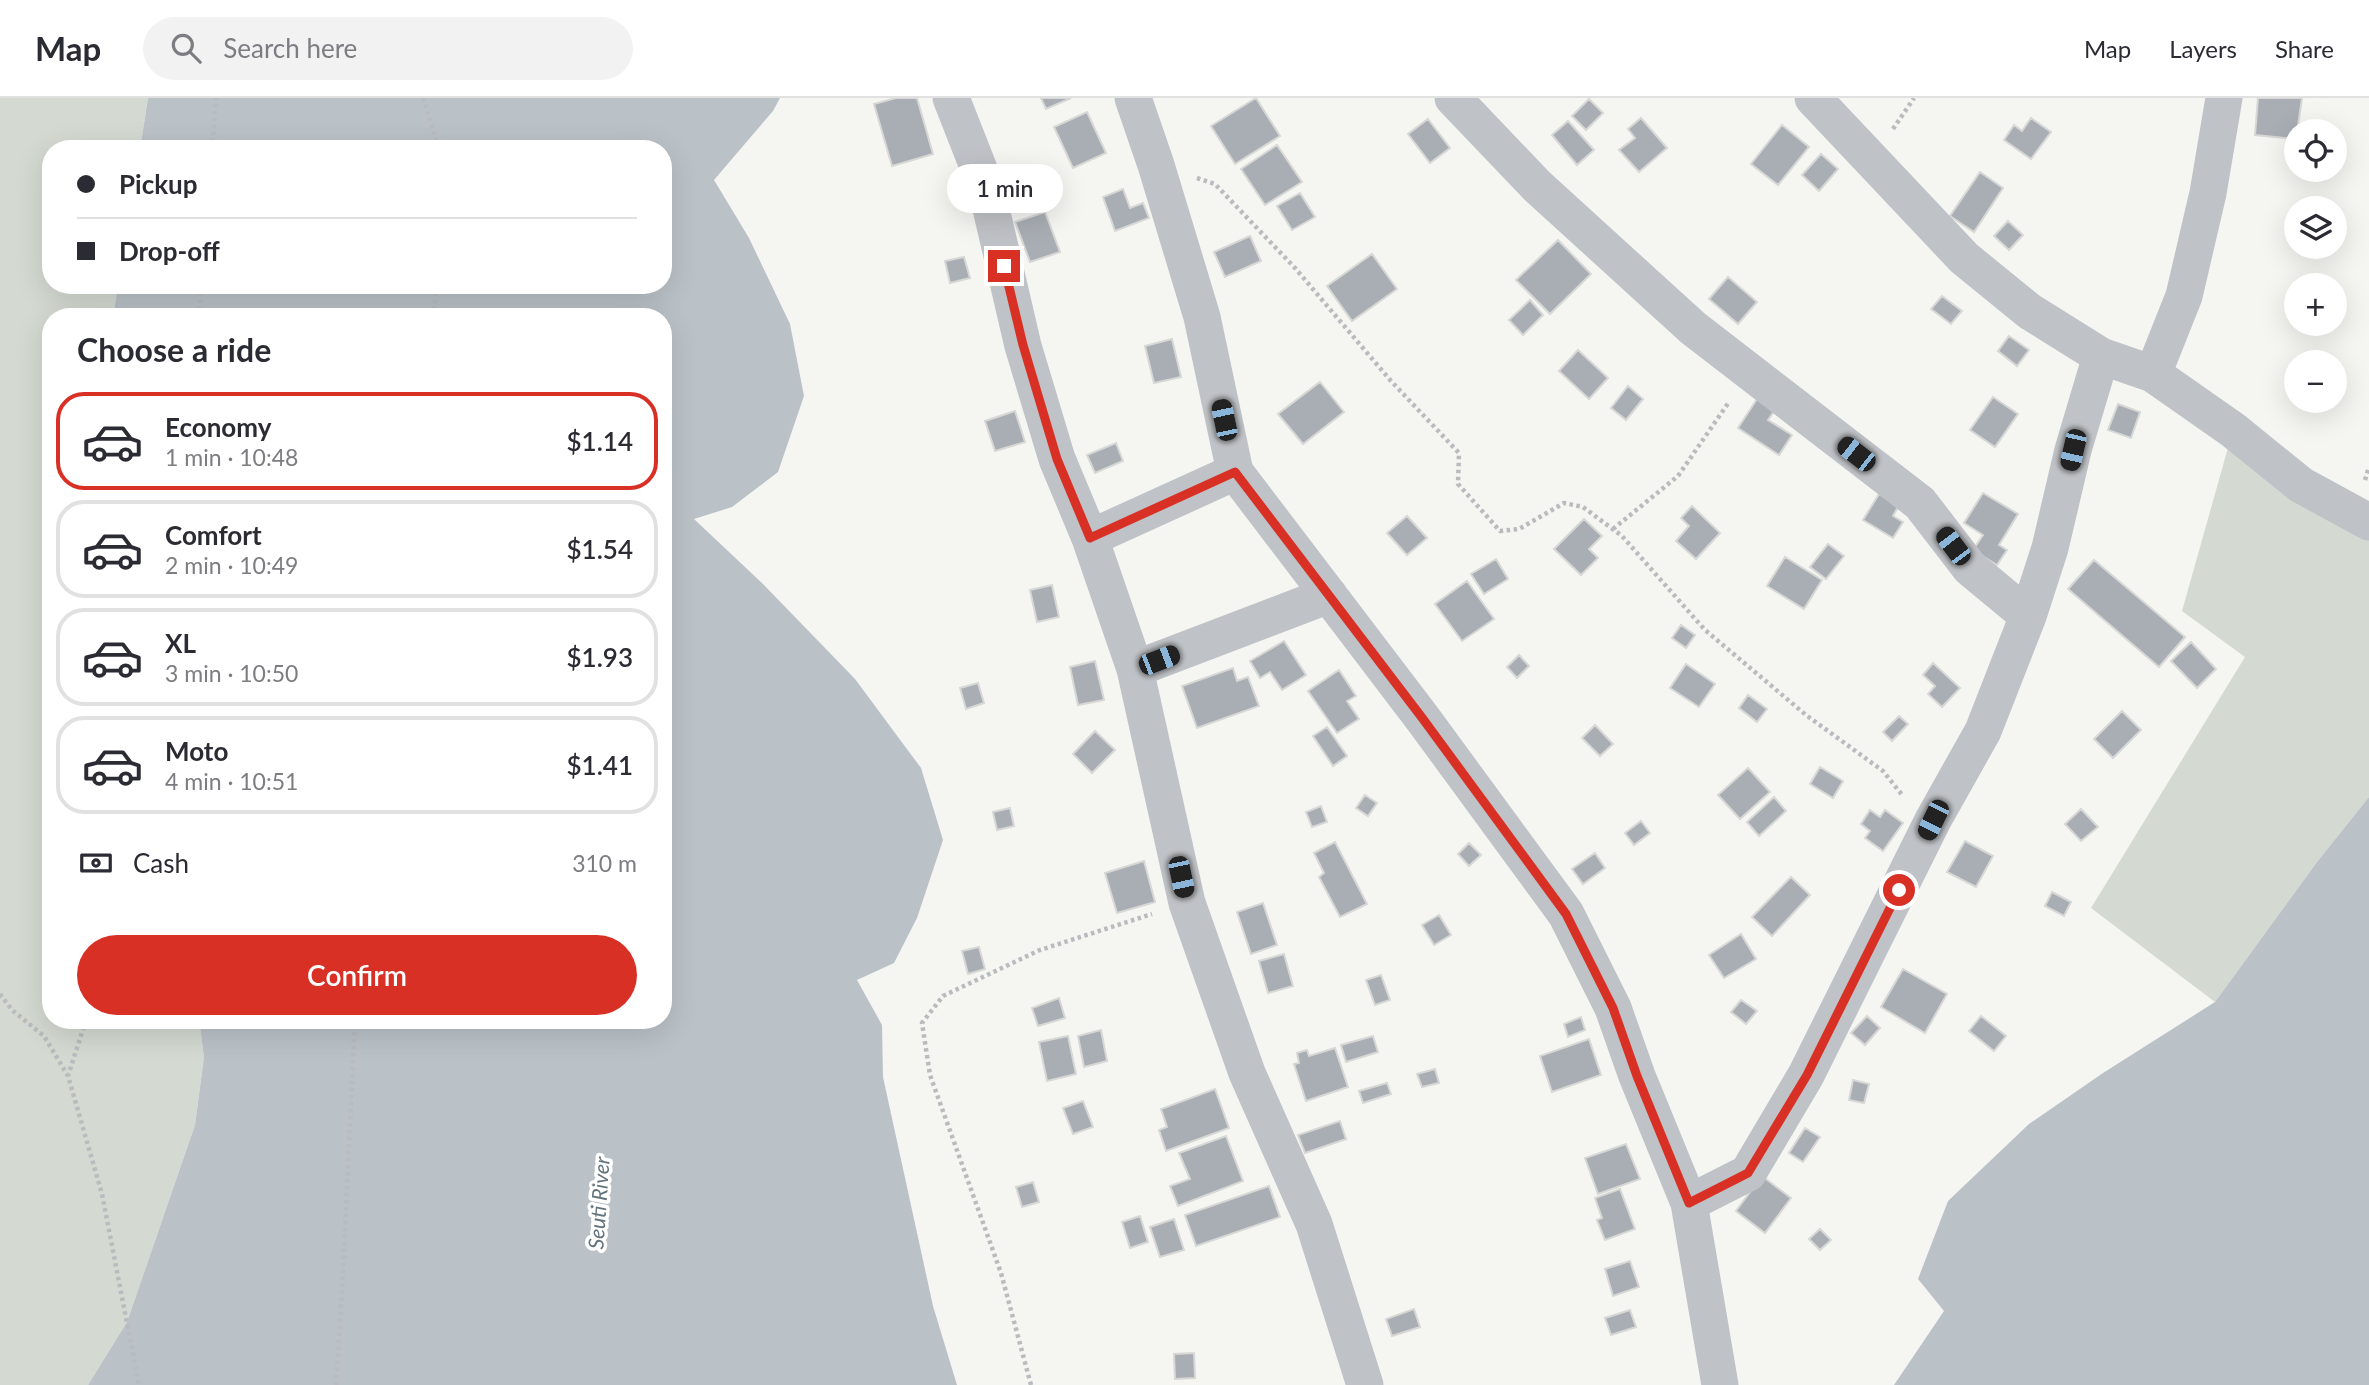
<!DOCTYPE html>
<meta charset="utf-8">
<style>
:root{--surface:#fff;--page:#f2f2f3;--text:#2b2b33;--muted:#7c7c81;--line:#e1e1e2;--accent:#d93025}
body{margin:0;font-family:Lato,sans-serif;background:var(--page);color:var(--text);height:100vh;display:flex;flex-direction:column;font-size:26px;white-space:nowrap}
*{box-sizing:border-box;margin:0}
p{font-size:23px;color:var(--muted)}
.icon{flex:none;width:38px;height:38px;fill:none;stroke:currentColor;stroke-width:2;stroke-linecap:round;stroke-linejoin:round}
.map{position:relative;flex:1;overflow:hidden}
.panel{position:absolute;left:42px;top:210px;width:630px;height:721px;display:flex;flex-direction:column;background:var(--surface);border-radius:28px;box-shadow:0 7px 28px #0002}
.panel>*{flex:none}
.hud{position:absolute;left:42px;top:42px;width:630px;height:154px;border-radius:28px;box-shadow:0 7px 28px #0002;display:grid;align-content:center;height:154px;padding:0 35px;background:var(--surface)}
.tools{position:absolute;left:2284px;top:21px;display:grid;gap:14px}
.tools a{display:grid;place-items:center;width:63px;height:63px;border-radius:50%;background:var(--surface);box-shadow:0 7px 28px #0002;font-size:35px}
.end{position:absolute;width:32px;height:32px;margin:-16px;border:9px solid #d93025;background:#fff;box-shadow:0 0 0 4px #fff}
.from{border-radius:50%}
.bubble{position:absolute;height:49px;border-radius:24px;background:var(--surface);box-shadow:0 7px 28px #0002;font-size:23px;font-weight:600;line-height:49px;text-align:center}
.car{position:absolute;width:21px;height:42px;margin:-21px -10px;border-radius:9px;box-shadow:0 0 5px 2px #0007;background:linear-gradient(#222 24%,#8ab4d8 0 40%,#222 0 76%,#8ab4d8 0 86%,#222 0)}
.hud b{display:flex;align-items:center;gap:24px;height:66px;font-size:26px}
.hud b+b{border-top:2px solid var(--line)}
.hud i{width:18px;height:18px;background:var(--text)}
ul{padding:0;list-style:none}
li{display:flex;align-items:center;gap:21px;height:98px;margin:0 14px 10px;padding:0 21px;border:4px solid var(--line);border-radius:28px}
li div{flex:1}
li b{display:block;font-size:26px}
li em{font-style:normal;font-weight:600}
li.selected{border-color:var(--accent)}
li>.icon{width:63px;height:63px;stroke-width:1.5}
h2{padding:0 35px;font-size:32px;line-height:84px}
.pay{display:flex;align-items:center;gap:18px;height:77px;padding:0 35px;font-size:26px}
.pay p{margin-inline-start:auto}
.primary-button{display:flex;gap:14px;margin-top:auto;padding:14px 35px}
.primary-button a{flex:1;height:80px;border-radius:42px;background:var(--accent);color:#fff;font-size:28px;font-weight:600;line-height:80px;text-align:center}
header{display:flex;align-items:center;gap:42px;box-sizing:border-box;height:98px;padding:0 35px;background:var(--surface);border-bottom:2px solid var(--line)}
header strong{font-size:33px}
nav{display:flex;gap:38px;margin-inline-start:auto;font-size:24px}
.search{width:490px;height:63px;background:var(--page);display:flex;align-items:center;gap:18px;box-sizing:border-box;padding:0 24px;border-radius:38px;color:var(--muted);font-size:26px}
.map>svg:first-child{display:block}
.green{fill:#d4dad2}
.water{fill:#bac2c8}
.building{fill:#a9aeb4;stroke:#d7d7d5;stroke-width:2}
.lines{fill:none;stroke-linecap:round;stroke-linejoin:round}
.path{stroke:#b9bbbe;stroke-width:4.5;stroke-dasharray:3.5 3.5;stroke-linecap:butt}
.street{stroke:#bfc2c6;stroke-width:37}
.route{stroke:#d93025;stroke-width:9}
.labels{text-anchor:middle;dominant-baseline:central;stroke-width:7;stroke-linejoin:round;paint-order:stroke}
.water-label{font-size:21px;font-style:italic;fill:#63737d;stroke:#fff}
</style>
<header>
<strong>Map</strong>
<div class="search"><svg class="icon" aria-label="search" viewBox="0 0 24 24"><circle cx="10" cy="10" r="6"/><path d="M15 15l6 6"/></svg>Search here</div>
<nav><a>Map</a><a>Layers</a><a>Share</a></nav>
</header>
<div class="map">
<svg width="2369" height="1287" viewBox="0 0 2369 1287">
<rect width="100%" height="100%" fill="#f5f5f2"/>
<path class="green" d="M0,0H148L140,51H51V187H118L113,219H51V922H199L204,959L195,1027L127,1224L88,1287H0Z
M2233,332L2369,424V699L2317,764L2215,904L2091,810L2245,559L2182,513Z"/>
<path class="water" d="M148,0H780L773,13L714,82L749,140L790,226L804,298L778,374L732,409L694,421L763,486L855,581L921,670L943,742L917,820L894,865L857,882L882,927L883,979L933,1208L957,1287H88L127,1224L195,1027L204,959L199,922H663V219H113L118,187H663V51H140Z
M2369,699V1287H1894L1944,1213L1918,1181L1948,1103L2029,1026L2103,975L2215,904L2317,764Z"/>
<path class="building" d="M896,0H917L933,56L892,68L874,6Z
M1041,0H1071L1046,11Z
M1256,0L1280,38L1235,66L1211,28Z
M2258,0H2302L2296,41L2255,37Z
M1589,1L1603,15L1586,32L1572,18Z
M1087,14L1106,55L1073,70L1054,29Z
M1641,20L1667,50L1639,74L1619,52L1635,40L1628,31Z
M2031,20L2051,34L2031,61L2004,42L2014,27L2022,33Z
M1428,21L1450,50L1430,65L1408,36Z
M1568,23L1594,52L1577,67L1552,37Z
M1782,27L1809,49L1778,87L1751,66Z
M1277,47L1302,84L1265,107L1241,71Z
M1821,56L1838,71L1819,93L1802,77Z
M1980,74L2003,90L1974,134L1950,118Z
M1123,91L1130,110L1143,105L1149,120L1115,133L1103,99Z
M1300,95L1315,119L1292,132L1277,108Z
M1045,114L1060,154L1030,164L1015,124Z
M2008,123L2023,137L2009,152L1994,138Z
M1250,138L1261,163L1225,179L1214,154Z
M1558,142L1591,176L1550,216L1516,182Z
M1372,156L1397,191L1352,223L1327,188Z
M964,159L970,180L950,185L945,163Z
M1728,179L1757,204L1738,226L1709,201Z
M1942,198L1962,213L1951,226L1931,211Z
M1530,202L1543,217L1523,237L1509,222Z
M2009,238L2029,252L2017,268L1998,253Z
M1172,241L1181,279L1154,285L1145,248Z
M1578,252L1608,280L1589,301L1559,273Z
M1320,284L1344,314L1303,346L1278,316Z
M1628,288L1643,301L1626,322L1611,310Z
M1993,299L2018,316L1995,349L1970,332Z
M1757,301L1775,312L1768,322L1792,337L1779,357L1738,330Z
M2118,306L2140,314L2131,340L2108,332Z
M1015,313L1025,344L995,353L985,323Z
M1116,345L1123,363L1095,375L1087,357Z
M1983,395L2018,416L1999,447L2007,452L1997,467L1973,452L1983,437L1964,425Z
M1879,396L1899,407L1893,418L1903,424L1893,440L1863,422Z
M1692,408L1720,435L1696,461L1676,443L1689,428L1681,420Z
M1407,418L1427,440L1407,457L1387,435Z
M1584,421L1602,438L1589,451L1598,460L1581,477L1554,451Z
M1828,446L1844,458L1826,481L1810,469Z
M1785,459L1822,482L1804,511L1767,488Z
M1496,461L1508,481L1484,496L1471,476Z
M2094,462L2185,539L2159,569L2068,491Z
M1467,483L1494,521L1462,543L1435,506Z
M1052,487L1059,519L1037,524L1030,492Z
M1681,527L1695,537L1686,550L1672,540Z
M1284,543L1306,577L1282,592L1270,574L1260,580L1250,563Z
M2191,544L2216,571L2197,590L2171,563Z
M1519,557L1529,568L1517,580L1507,569Z
M1095,563L1104,602L1078,607L1070,569Z
M1933,565L1960,590L1942,609L1928,596L1935,588L1923,577Z
M1686,566L1715,586L1699,609L1670,590Z
M1233,570L1237,583L1248,579L1259,608L1197,630L1182,588Z
M1339,572L1356,598L1347,603L1359,621L1337,635L1308,593Z
M978,585L984,605L966,611L960,590Z
M1748,597L1767,611L1757,624L1739,610Z
M2122,613L2141,632L2113,660L2094,641Z
M1899,618L1908,626L1892,643L1883,634Z
M1595,627L1613,646L1600,658L1582,640Z
M1327,629L1347,658L1333,668L1313,638Z
M1095,633L1115,652L1092,675L1073,656Z
M1820,669L1843,683L1833,700L1810,686Z
M1748,670L1770,694L1740,721L1718,697Z
M1365,697L1377,705L1368,718L1356,710Z
M1774,699L1786,713L1759,738L1747,724Z
M1321,708L1327,724L1312,729L1306,714Z
M1010,710L1014,728L997,732L993,714Z
M2081,711L2098,729L2081,743L2065,726Z
M1870,712L1880,719L1885,712L1903,725L1883,753L1865,740L1870,733L1861,726Z
M1641,723L1650,735L1634,747L1625,735Z
M1965,743L1993,758L1976,789L1947,774Z
M1335,744L1367,806L1340,819L1319,779L1324,775L1314,755Z
M1469,745L1481,757L1469,768L1458,756Z
M1595,755L1605,770L1583,786L1572,771Z
M1144,763L1155,804L1117,815L1105,775Z
M1791,779L1810,797L1772,838L1752,819Z
M2052,794L2071,804L2064,818L2045,808Z
M1263,805L1277,847L1251,856L1237,814Z
M1439,817L1451,837L1434,847L1422,827Z
M1741,836L1756,861L1724,880L1709,857Z
M979,849L985,871L968,876L962,853Z
M1284,856L1293,888L1268,895L1259,863Z
M1903,871L1947,896L1925,935L1881,909Z
M1381,877L1390,902L1375,907L1366,882Z
M1059,900L1065,920L1038,928L1032,910Z
M1741,902L1757,913L1746,926L1731,914Z
M1867,918L1880,930L1865,947L1851,935Z
M1981,918L2006,938L1994,953L1969,933Z
M1581,919L1585,932L1568,939L1564,926Z
M1101,932L1107,963L1084,969L1078,938Z
M1068,938L1076,976L1047,983L1039,944Z
M1373,938L1378,954L1346,964L1341,947Z
M1589,941L1601,977L1552,994L1540,958Z
M1335,950L1348,989L1306,1003L1294,966L1299,965L1297,955L1307,952L1309,958Z
M1435,971L1439,985L1422,989L1417,976Z
M1853,982L1869,986L1864,1005L1849,1002Z
M1387,985L1391,996L1363,1005L1359,993Z
M1215,991L1229,1030L1166,1053L1159,1032L1167,1029L1161,1011Z
M1083,1003L1093,1029L1073,1036L1063,1010Z
M1340,1023L1346,1041L1305,1055L1298,1037Z
M1805,1030L1820,1039L1803,1064L1789,1055Z
M1226,1038L1243,1083L1178,1108L1170,1088L1190,1081L1179,1055Z
M1626,1046L1640,1081L1598,1096L1585,1060Z
M1762,1078L1791,1100L1765,1135L1736,1113Z
M1033,1084L1039,1104L1022,1109L1016,1089Z
M1269,1088L1280,1119L1196,1148L1185,1117Z
M1620,1091L1635,1131L1605,1142L1597,1122L1602,1120L1595,1100Z
M1140,1118L1148,1144L1130,1150L1122,1124Z
M1174,1121L1184,1152L1160,1159L1150,1129Z
M1820,1131L1831,1142L1820,1152L1809,1141Z
M1630,1163L1639,1189L1613,1198L1605,1171Z
M1414,1211L1420,1229L1392,1238L1386,1221Z
M1630,1212L1636,1229L1611,1237L1605,1220Z
M1194,1255L1195,1280L1175,1281L1174,1256Z"/>
<g class="lines">
<path class="path" d="M423,0L439,51
M1893,31L1914,0
M212,51L216,0
M1197,80L1215,86L1295,170L1391,283L1459,355L1458,386L1500,433L1519,431L1564,405L1583,409L1622,438L1705,532L1806,617L1883,673L1903,698
M199,219L202,187
M434,219L436,187
M2365,382L2369,369
M1613,431L1678,378L1729,304
M0,896L12,912L44,938L68,978
M86,922L68,978L102,1096L139,1287
M336,1287L342,1193L355,922
M1031,1287L1001,1175L930,977L922,925L943,898L1040,852L1152,816"/>
<path class="street" d="M951,0L986,89L1023,248L1057,361L1090,440L1135,571L1187,805L1247,975L1314,1126L1365,1287
M1133,0L1156,67L1202,219L1235,374L1423,621L1566,816L1613,910L1637,978L1689,1105L1720,1287
M1453,0L1537,88L1693,230L1920,405L1970,470L2028,518
M1813,0L1964,160L2029,213L2101,258L2153,276L2233,332L2301,387L2369,424
M2153,276L2184,198L2208,95L2224,0
M1090,440L1235,374
M1135,571L1329,497
M1689,1105L1748,1075L1806,977L1933,722L1983,633L2028,518L2050,450L2073,352L2101,258"/>
</g>
<g class="lines">
<path class="route" d="M1004,168L1023,247L1057,361L1090,440L1235,374L1423,621L1566,816L1613,910L1637,978L1689,1105L1748,1075L1807,977L1899,792"/>
</g>
<g class="labels">
<g class="water-label">
<text transform="translate(598 1105) rotate(-86)">Seuti River</text>
</g>
</g>
</svg>
<div class="tools">
<a><svg class="icon" aria-label="locate" viewBox="0 0 24 24"><circle cx="12" cy="12" r="6"/><path d="M12 2v4M12 18v4M2 12h4M18 12h4"/></svg></a>
<a><svg class="icon" aria-label="layers" viewBox="0 0 24 24"><path d="M12 4l9 5-9 5-9-5zM3 14l9 5 9-5"/></svg></a>
<a>+</a>
<a>−</a>
</div>
<i class="end from" style="left:1899px;top:792px"></i>
<i class="end" style="left:1004px;top:168px"></i>
<div class="bubble" style="left:947px;top:66px;width:116px">1 min</div>
<i class="car" style="left:1224px;top:322px;rotate:348deg"></i>
<i class="car" style="left:2073px;top:352px;rotate:193deg"></i>
<i class="car" style="left:1856px;top:356px;rotate:308deg"></i>
<i class="car" style="left:1953px;top:448px;rotate:323deg"></i>
<i class="car" style="left:1159px;top:562px;rotate:69deg"></i>
<i class="car" style="left:1933px;top:722px;rotate:206deg"></i>
<i class="car" style="left:1181px;top:779px;rotate:168deg"></i>
<div class="hud">
<b><i class="from"></i>Pickup</b>
<b><i></i>Drop-off</b>
</div>
<section class="panel">
<h2>Choose a ride</h2>
<ul>
<li class="selected"><svg class="icon" aria-label="car" viewBox="0 0 24 24"><path d="M5 17H2v-5l4-1 3-4h7l3 4 3 1v5h-3M9 17h6M6 11h13"/><circle cx="7" cy="17" r="2"/><circle cx="17" cy="17" r="2"/></svg><div><b>Economy</b><p>1 min · 10:48</p></div><em>$1.14</em></li>
<li><svg class="icon" aria-label="car" viewBox="0 0 24 24"><path d="M5 17H2v-5l4-1 3-4h7l3 4 3 1v5h-3M9 17h6M6 11h13"/><circle cx="7" cy="17" r="2"/><circle cx="17" cy="17" r="2"/></svg><div><b>Comfort</b><p>2 min · 10:49</p></div><em>$1.54</em></li>
<li><svg class="icon" aria-label="car" viewBox="0 0 24 24"><path d="M5 17H2v-5l4-1 3-4h7l3 4 3 1v5h-3M9 17h6M6 11h13"/><circle cx="7" cy="17" r="2"/><circle cx="17" cy="17" r="2"/></svg><div><b>XL</b><p>3 min · 10:50</p></div><em>$1.93</em></li>
<li><svg class="icon" aria-label="car" viewBox="0 0 24 24"><path d="M5 17H2v-5l4-1 3-4h7l3 4 3 1v5h-3M9 17h6M6 11h13"/><circle cx="7" cy="17" r="2"/><circle cx="17" cy="17" r="2"/></svg><div><b>Moto</b><p>4 min · 10:51</p></div><em>$1.41</em></li>
</ul>
<div class="pay"><svg class="icon" aria-label="cash" viewBox="0 0 24 24"><path d="M3 7h18v10H3z"/><circle cx="12" cy="12" r="2"/></svg>Cash<p>310 m</p></div>
<div class="primary-button"><a>Confirm</a></div>
</section>
</div>
